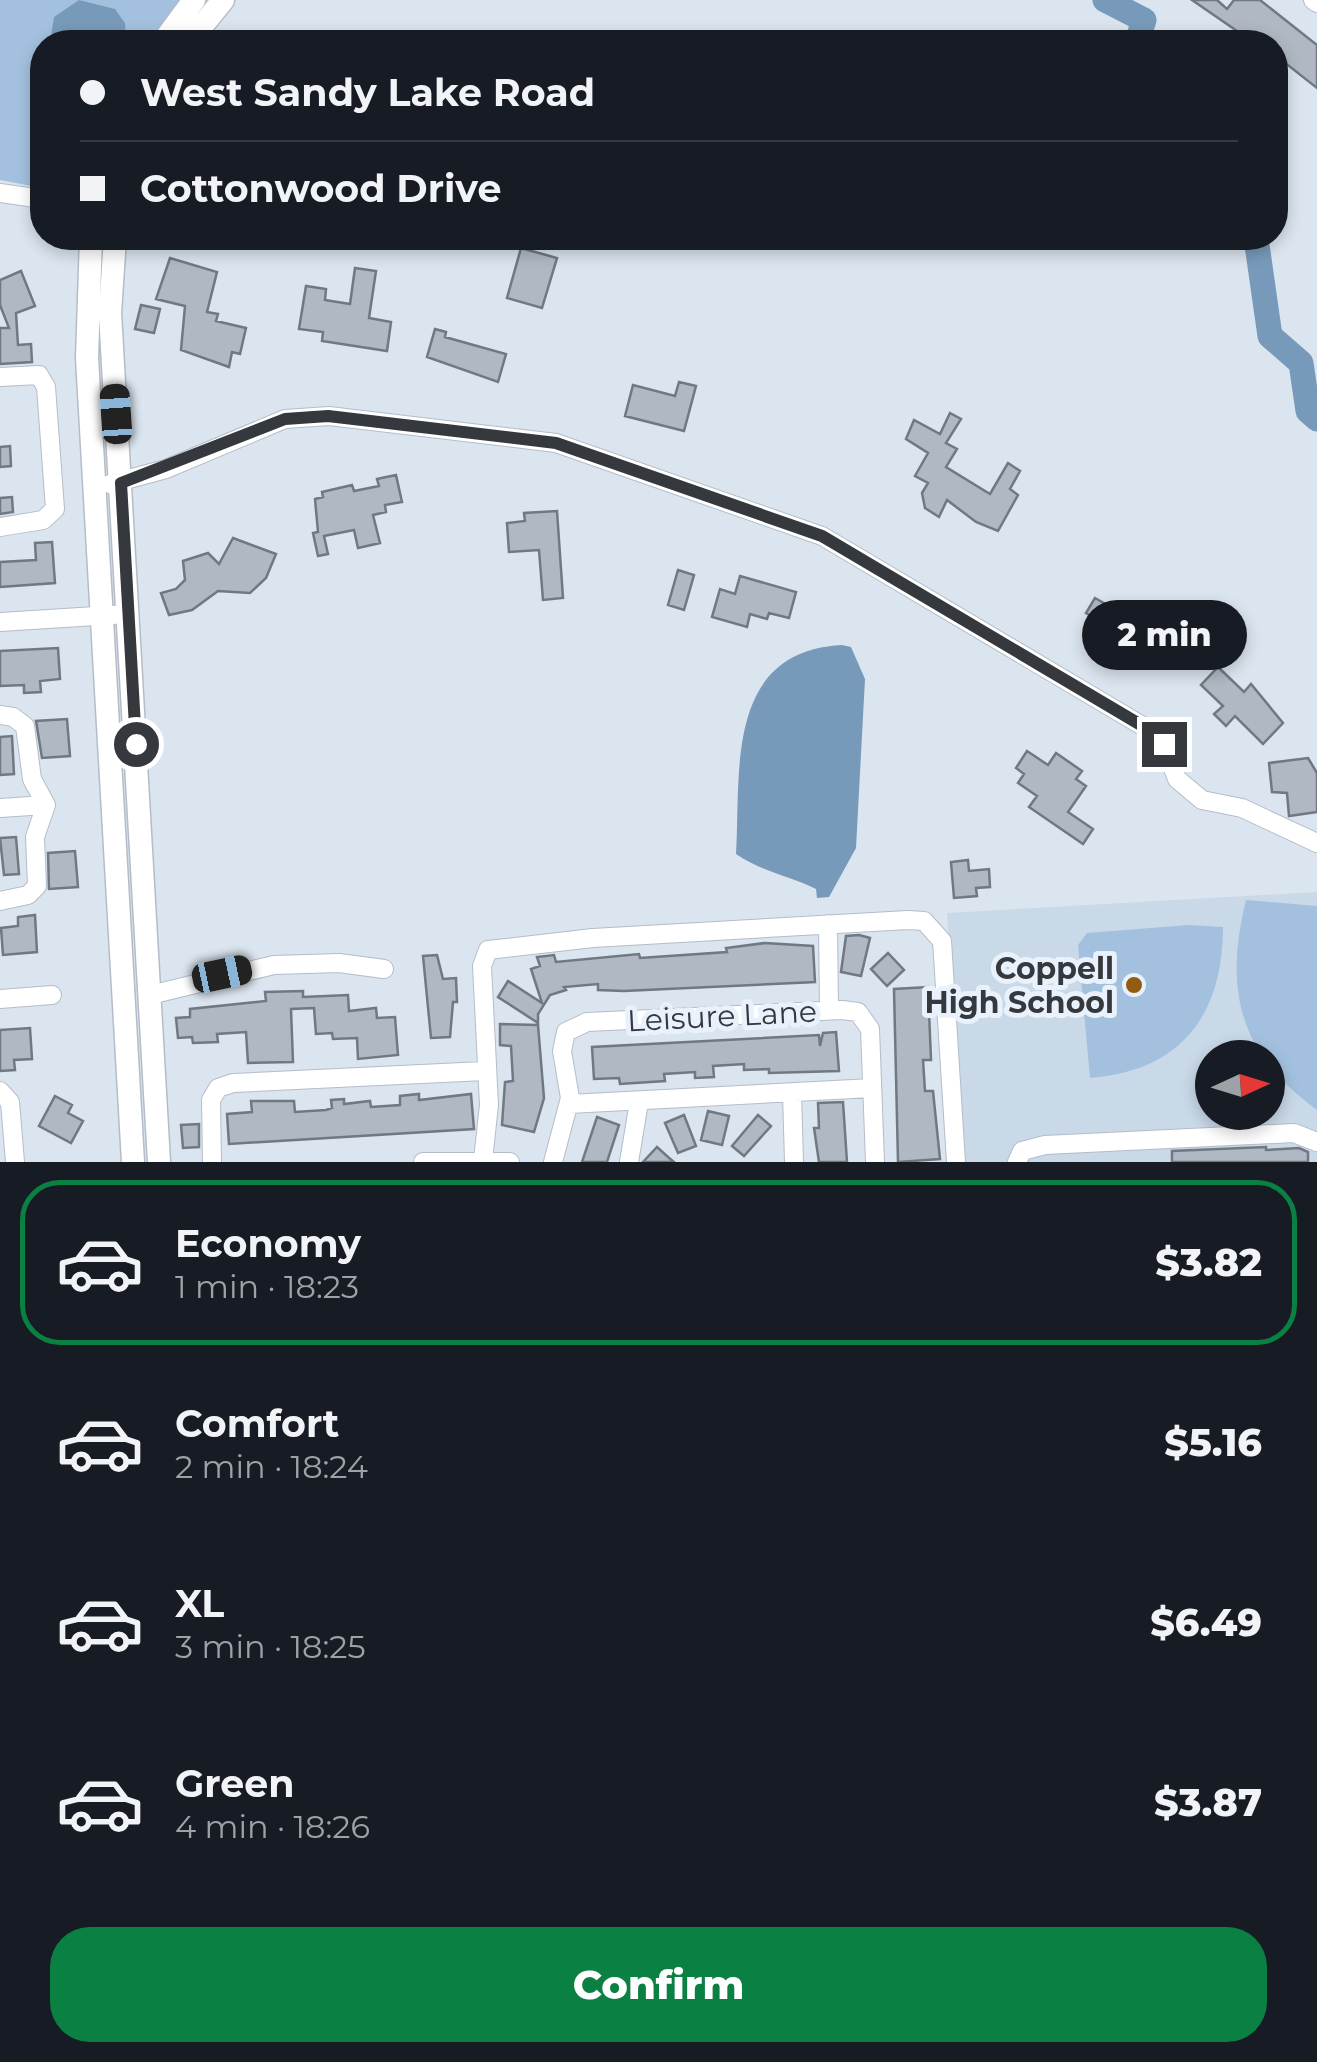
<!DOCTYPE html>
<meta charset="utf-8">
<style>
:root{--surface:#171b24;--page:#242831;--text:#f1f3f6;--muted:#9ea1a6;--line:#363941;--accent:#0b8043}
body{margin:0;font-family:Montserrat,sans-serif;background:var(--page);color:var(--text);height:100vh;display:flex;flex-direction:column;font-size:38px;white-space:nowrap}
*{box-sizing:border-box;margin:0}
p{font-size:32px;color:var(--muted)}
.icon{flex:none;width:55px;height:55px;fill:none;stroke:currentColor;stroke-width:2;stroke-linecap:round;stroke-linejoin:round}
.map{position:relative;height:1162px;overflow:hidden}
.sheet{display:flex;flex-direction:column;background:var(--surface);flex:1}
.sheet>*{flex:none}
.hud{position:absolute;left:30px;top:30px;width:1258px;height:220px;border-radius:40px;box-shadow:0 5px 15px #0003;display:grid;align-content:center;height:220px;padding:0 50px;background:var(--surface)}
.needle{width:65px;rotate:86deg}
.controls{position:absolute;left:1195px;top:1040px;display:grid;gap:20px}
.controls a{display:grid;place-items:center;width:90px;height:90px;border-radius:50%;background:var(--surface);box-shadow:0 5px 15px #0003;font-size:50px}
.end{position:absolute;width:45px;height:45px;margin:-22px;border:12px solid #35383c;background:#fff;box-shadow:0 0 0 5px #fff}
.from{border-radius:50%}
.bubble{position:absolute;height:70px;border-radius:35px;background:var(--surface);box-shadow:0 5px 15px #0003;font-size:32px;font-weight:800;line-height:70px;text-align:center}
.car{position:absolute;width:30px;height:60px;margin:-30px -15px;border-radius:12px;box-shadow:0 0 8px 2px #0007;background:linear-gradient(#222 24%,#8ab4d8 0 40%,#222 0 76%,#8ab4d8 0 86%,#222 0)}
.hud b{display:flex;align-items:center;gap:35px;height:95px;font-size:38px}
.hud b+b{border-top:2px solid var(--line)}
.hud i{width:25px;height:25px;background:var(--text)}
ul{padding:18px 0 0;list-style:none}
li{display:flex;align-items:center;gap:30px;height:165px;margin:0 20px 15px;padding:0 30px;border:5px solid transparent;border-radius:40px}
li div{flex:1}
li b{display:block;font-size:38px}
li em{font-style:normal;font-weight:800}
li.selected{border-color:var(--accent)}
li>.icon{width:90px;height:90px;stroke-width:1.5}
.button{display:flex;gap:20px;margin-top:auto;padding:20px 50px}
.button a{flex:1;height:115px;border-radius:40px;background:var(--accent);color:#fff;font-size:40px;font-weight:800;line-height:115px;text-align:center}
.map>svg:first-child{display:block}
.built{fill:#c9d9e8;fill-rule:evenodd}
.green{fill:#a3c1de}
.water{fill:#789aba}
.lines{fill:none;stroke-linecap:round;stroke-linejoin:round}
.river{stroke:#789aba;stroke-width:25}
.building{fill:#b0b9c3;stroke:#707981;stroke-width:2.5}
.minor-casing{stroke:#b4bdc7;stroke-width:20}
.major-casing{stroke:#b4bdc7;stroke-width:25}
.minor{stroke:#fff;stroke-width:18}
.major{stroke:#fff;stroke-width:22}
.route{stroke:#35383c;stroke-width:12}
.poi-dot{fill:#915b10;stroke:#e9f2fc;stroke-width:4}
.labels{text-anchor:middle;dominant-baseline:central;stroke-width:10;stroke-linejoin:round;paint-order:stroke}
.poi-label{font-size:30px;font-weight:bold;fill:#35383c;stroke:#e9f2fc;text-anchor:end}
.street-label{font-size:30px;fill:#35383c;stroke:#e9f2fc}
</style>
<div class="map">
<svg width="1317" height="1162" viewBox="0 0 1317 1162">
<rect width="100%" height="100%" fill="#dbe5ef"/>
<path class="built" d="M1317,892V1162H963L947,913ZM1212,1058H1268V1112H1212Z"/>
<path class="green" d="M0,0H183L153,42H42V188L0,180Z
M1246,900L1317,906V1110C1241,1055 1223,993 1246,900Z
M1189,925L1223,927C1223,1015 1181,1071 1090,1078L1078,945L1087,933Z"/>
<path class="water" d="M79,0L115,9L125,23L126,42H50L54,17Z
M842,645L851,647L865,679L856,848L829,897L817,898L816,889C788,875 762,872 736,854C741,773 724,651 842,645Z"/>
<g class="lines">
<path class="river" d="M1105,0L1144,20L1137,42
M1256,238L1270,336L1301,363L1308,411L1317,419"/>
</g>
<path class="building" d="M1192,0H1217L1227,9L1234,0H1260L1317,45V88L1275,55V42H1253Z
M521,248L557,258L542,308L507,298Z
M170,258L217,272L207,312L218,314L216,321L246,328L240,354L232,352L229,367L181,350L185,306L156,299Z
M355,268L376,271L369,318L391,322L387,351L322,341L323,332L299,329L306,286L326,289L325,300L350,304Z
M21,271L35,306L16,313L18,345L31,344L32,362L0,364V328H9L0,305V280Z
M141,305L160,309L154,333L135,329Z
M435,329L446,332L445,337L506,354L498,382L427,357Z
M679,382L696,386L684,431L625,416L633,385L675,396Z
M950,413L961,419L946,443L957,449L946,467L990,494L1008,463L1020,471L1010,489L1018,495L998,531L976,522L947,500L939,517L925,508L922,493L928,483L915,476L928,453L906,439L914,420L940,434Z
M10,446L11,466L0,467V447Z
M396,475L402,502L385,505L386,512L373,515L380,543L358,548L354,530L324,536L328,554L318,556L313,533L318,532L315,499L323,497L322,492L352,485L354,491L379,486L377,479Z
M12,497L13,512L0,514V498Z
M557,511L563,598L543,600L539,550L509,552L507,523L525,521L524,513Z
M233,538L276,554L266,578L250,593L218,591L192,610L169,615L161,593L176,589L185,580L183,561L208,553L219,564Z
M52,542L55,583L0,587V562L36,560L35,543Z
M678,570L694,575L684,610L668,605Z
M740,576L796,592L789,618L769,613L767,619L750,614L747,627L712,617L720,589L735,594Z
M1095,598L1155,632L1137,664L1104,650L1116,630L1086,613Z
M58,648L60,679L40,681L41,692L24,693V685L0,686V651Z
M1218,667L1244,692L1251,684L1283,723L1263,744L1235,716L1226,726L1214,714L1223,706L1201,685Z
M67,719L70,756L42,758L36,721Z
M12,736L14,774L0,775V737Z
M1027,751L1048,765L1056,753L1082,771L1076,779L1086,786L1068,812L1093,829L1083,844L1029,807L1037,796L1018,783L1024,774L1016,768Z
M1308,758L1317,773V812L1289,816L1287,793L1272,792L1269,763Z
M16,837L19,874L4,875L0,838Z
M75,851L78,887L49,889L48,853Z
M968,860L969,871L989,869L990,887L976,888L977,896L954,898L951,862Z
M35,915L37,952L3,955L1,928L18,926V917Z
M859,935L870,938L861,976L841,972L846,936Z
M765,943L813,946L815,982L624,991L598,990V984L564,987L566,990L550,995L538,1014V1023L498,997L508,981L542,1003L531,969L540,966L537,957L554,955L556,962L639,954L640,958L727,952L726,948Z
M888,953L904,970L887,986L871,969Z
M437,955L443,979L456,978L457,1002H453L450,1037L431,1038L423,956Z
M928,987L931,1060H923L925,1091H933L940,1159L898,1162L894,989Z
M303,991V997L348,995L349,1011L376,1008L377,1018L395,1017L398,1055L358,1059L357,1038L333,1039L332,1033L316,1034L314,1008L291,1009L293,1062L248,1063L246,1032L217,1034L218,1042L193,1043L192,1037L178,1038L176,1018L190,1017V1009L266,1001L265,992Z
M500,1024L538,1025L544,1098L534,1132L502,1125L505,1082L513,1081L511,1046L500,1045Z
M30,1028L32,1059L14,1060L15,1070L0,1071V1030Z
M836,1032L839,1071L769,1073V1069L744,1070V1064L713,1066L714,1077L695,1078V1072L664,1074L665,1081L620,1084L619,1078L594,1079L592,1047L819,1035L820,1046L823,1033Z
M419,1094V1100L471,1094L474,1129L229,1144L227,1114L252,1112L251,1101H294L295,1112L326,1110L332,1108L331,1100L344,1099V1104L370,1101L371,1107L400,1105V1096Z
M55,1096L72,1105L68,1113L83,1121L71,1143L39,1126Z
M843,1102L847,1162H819L814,1128H819L818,1103Z
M708,1111L729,1116L722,1145L701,1140Z
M684,1115L696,1146L678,1153L665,1123Z
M758,1115L771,1126L744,1156L732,1146Z
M597,1117L619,1125L607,1162H582Z
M199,1124V1147L183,1148L181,1125Z
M657,1147L668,1157L674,1162H643Z
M1266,1147V1150L1299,1148L1308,1152V1162H1172V1151Z"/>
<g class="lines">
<g class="minor-casing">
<path id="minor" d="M1313,0L1317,3
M0,193L42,199
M0,377L39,375L46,387L55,509L43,520L0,527
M110,484L166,469L285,419L329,416L556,443L822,536L1146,728L1164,744L1177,779L1202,800L1242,808L1317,843
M0,622L128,614
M0,715L13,717L25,726L32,779L46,805
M0,808L46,805
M0,901L28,895L37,886L35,837L46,805
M828,924L829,1011
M150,995L274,965L339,963L384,969
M0,999L52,995
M0,1091L10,1102L15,1162
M792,1094L794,1162
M569,1104L872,1088
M483,1160L489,1105L482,966L488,950L593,938L908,920L924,921L942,941L956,1162
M212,1162L211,1100L218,1088L233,1083L484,1071
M423,1162H510
M553,1162L570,1098L562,1051L566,1032L587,1022L842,1010L858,1012L870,1029L875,1162
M629,1162L639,1102
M1017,1162L1022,1151L1045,1145L1294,1133L1317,1142"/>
</g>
<g class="major-casing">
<path id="major" d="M163,42L194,0
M189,42L223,0
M91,238L87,358L133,1162
M115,238L110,313L159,1162"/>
</g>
<use href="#minor" class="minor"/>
<use href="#major" class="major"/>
</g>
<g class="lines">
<path class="route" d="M136,744L121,483L285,419L328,416L556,443L822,536L1146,728L1164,744"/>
</g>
<circle class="poi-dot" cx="1134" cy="985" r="10"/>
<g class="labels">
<g class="poi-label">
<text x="1114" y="968">Coppell<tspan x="1114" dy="34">High School</tspan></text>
</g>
<g class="street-label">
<text transform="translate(722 1016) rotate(-3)">Leisure Lane</text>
</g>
</g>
</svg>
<div class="controls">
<a><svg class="needle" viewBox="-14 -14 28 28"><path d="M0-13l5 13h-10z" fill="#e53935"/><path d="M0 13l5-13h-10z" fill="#9ea1a6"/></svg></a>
</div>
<i class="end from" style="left:136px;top:744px"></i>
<i class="end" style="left:1164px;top:744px"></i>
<div class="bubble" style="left:1082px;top:600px;width:165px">2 min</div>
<i class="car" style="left:116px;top:414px;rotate:356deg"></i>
<i class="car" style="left:222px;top:974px;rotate:78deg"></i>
<div class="hud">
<b><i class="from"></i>West Sandy Lake Road</b>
<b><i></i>Cottonwood Drive</b>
</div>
</div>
<section class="sheet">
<ul>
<li class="selected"><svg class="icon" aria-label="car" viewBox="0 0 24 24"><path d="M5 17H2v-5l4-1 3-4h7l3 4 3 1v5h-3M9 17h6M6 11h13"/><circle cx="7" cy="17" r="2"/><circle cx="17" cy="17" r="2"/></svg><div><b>Economy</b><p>1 min · 18:23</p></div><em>$3.82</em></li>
<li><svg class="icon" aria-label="car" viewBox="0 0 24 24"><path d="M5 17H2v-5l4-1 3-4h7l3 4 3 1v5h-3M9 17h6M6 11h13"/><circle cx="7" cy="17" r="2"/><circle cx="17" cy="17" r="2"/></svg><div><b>Comfort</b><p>2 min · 18:24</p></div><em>$5.16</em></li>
<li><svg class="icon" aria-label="car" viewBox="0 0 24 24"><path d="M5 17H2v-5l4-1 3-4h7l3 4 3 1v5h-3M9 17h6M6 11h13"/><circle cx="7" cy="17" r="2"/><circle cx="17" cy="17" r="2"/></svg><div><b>XL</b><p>3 min · 18:25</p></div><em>$6.49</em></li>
<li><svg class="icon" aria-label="car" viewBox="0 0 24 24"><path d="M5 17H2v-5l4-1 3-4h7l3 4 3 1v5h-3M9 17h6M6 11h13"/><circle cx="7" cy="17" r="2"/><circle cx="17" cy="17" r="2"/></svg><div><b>Green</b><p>4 min · 18:26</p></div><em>$3.87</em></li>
</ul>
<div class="button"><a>Confirm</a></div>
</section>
